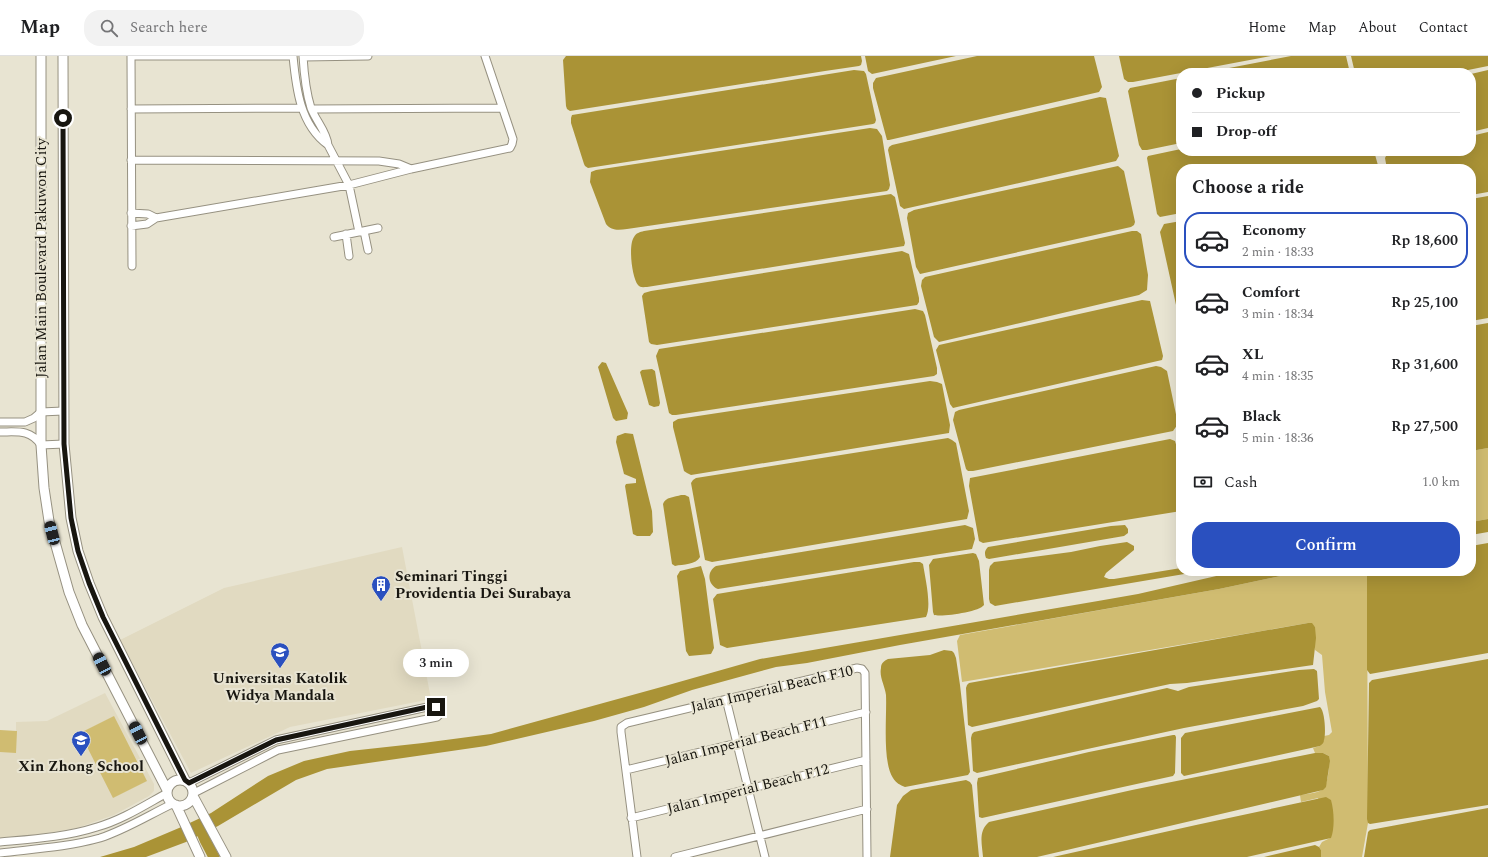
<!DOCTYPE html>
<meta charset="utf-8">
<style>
:root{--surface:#fff;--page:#f2f2f2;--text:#202124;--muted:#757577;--line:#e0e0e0;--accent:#2a50bf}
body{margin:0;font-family:Spectral,serif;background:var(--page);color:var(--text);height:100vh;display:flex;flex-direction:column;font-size:15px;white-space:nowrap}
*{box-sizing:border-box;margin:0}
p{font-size:13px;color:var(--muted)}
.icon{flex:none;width:22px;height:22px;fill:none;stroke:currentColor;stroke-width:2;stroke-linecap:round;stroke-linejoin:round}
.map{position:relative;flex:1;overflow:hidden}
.details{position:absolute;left:1176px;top:108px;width:300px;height:412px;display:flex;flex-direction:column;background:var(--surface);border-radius:16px;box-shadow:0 4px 16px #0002}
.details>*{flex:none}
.guide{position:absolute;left:1176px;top:12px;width:300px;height:88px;border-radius:16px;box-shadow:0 4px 16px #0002;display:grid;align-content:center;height:88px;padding:0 16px;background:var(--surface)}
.end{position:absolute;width:18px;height:18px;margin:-9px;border:5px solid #181610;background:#fff;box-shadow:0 0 0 2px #fff}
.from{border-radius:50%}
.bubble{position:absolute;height:28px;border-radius:14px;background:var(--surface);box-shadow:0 4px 16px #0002;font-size:13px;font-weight:600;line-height:28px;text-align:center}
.car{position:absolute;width:12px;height:24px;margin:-12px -6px;border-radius:5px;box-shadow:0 0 3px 1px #0007;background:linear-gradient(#222 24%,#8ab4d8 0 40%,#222 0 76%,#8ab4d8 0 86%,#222 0)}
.guide b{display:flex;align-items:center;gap:14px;height:38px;font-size:15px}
.guide b+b{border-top:1px solid var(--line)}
.guide i{width:10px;height:10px;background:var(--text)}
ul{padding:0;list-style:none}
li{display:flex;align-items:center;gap:12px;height:56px;margin:0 8px 6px;padding:0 8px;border:2px solid transparent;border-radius:16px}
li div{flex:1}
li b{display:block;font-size:15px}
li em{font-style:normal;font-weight:600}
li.selected{border-color:var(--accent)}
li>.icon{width:36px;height:36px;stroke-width:1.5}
h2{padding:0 16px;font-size:18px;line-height:48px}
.pay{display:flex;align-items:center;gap:10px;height:44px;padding:0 16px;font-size:15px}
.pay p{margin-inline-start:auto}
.cta{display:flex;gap:8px;margin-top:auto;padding:8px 16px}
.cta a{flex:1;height:46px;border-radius:16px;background:var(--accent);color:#fff;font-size:16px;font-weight:600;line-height:46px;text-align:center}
header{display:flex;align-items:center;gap:24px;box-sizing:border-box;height:56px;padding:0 20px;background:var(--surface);border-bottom:1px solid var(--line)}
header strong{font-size:19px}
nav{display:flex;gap:22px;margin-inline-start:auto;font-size:14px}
.search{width:280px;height:36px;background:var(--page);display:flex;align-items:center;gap:10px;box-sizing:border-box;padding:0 14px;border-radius:16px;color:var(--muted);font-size:15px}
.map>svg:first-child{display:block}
.built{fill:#e1dac1}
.green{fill:#d0bc71}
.water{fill:#aa9336}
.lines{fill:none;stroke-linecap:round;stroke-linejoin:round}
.river{stroke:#aa9336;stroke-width:11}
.minor-casing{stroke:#969181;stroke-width:9}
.tertiary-casing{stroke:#969181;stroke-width:11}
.minor{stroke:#fff;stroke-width:7}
.tertiary{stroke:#fff;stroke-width:9}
.route{stroke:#181610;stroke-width:5}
.labels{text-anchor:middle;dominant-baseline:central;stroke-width:4;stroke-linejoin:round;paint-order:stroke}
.street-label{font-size:15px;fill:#181610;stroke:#e8e4d2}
.poi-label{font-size:15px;font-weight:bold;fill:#181610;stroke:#e8e4d2}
</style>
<header>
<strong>Map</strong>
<div class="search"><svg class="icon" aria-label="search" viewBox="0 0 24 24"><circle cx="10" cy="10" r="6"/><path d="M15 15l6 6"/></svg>Search here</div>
<nav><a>Home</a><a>Map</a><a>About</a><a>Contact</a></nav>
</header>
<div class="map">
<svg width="1488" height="801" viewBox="0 0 1488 801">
<rect width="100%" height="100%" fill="#e8e4d2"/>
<path class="built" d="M402,491L431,643L290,671L191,717L120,584L224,532Z
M105,637L154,728V735L149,740L114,759L77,772L36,779L0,783V675H16V666L47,665Z"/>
<path class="green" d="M1488,392V463L1471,466V395Z
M1304,515H1367L1368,767L1362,801H1321V794L1319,791L1322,786L1330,782L1318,742L1301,746L1300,739C1307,738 1316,737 1322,734C1328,731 1330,707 1329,700L1323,697H1315L1313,692L1320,690L1324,684V680L1329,679L1332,676L1325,636L1322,599L1315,594V571L1308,567L962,626L957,585L960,579L1219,533Z
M114,660L147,725L113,742L80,677Z
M0,674L17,675L16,697L0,696Z"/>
<path class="water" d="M566,0H861L862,5L861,9L859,10L825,15L570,55L567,53L566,50L563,4Z
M865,0H956L872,18L868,15Z
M977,0H1094L1102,31L1099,36L889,84H887L873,32V27L876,22Z
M1119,0H1271L1133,26H1128L1124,23Z
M1291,0H1346L1350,17H1203Z
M1351,0H1488V10L1453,17H1355Z
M854,14L864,15L866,18L876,64L875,67L873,68L588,112L585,110L584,108L571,67V62L572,59Z
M1488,14V72L1471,76V18Z
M1181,22V87L1147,94H1142L1139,89L1128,35L1130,32Z
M1100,41L1106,42L1119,100L1116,105L904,153L900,150L888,94L889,91L892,89Z
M870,72L877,73L882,80L890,129L889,133L887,135L627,173C619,174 611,175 606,168L590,126L591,116L596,114Z
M1488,76V136L1471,139V113H1387L1385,102L1387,98L1393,96L1471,95V80Z
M1181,93V95H1374L1379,113H1181V157L1160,161L1157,158L1147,102L1148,100Z
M1118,110L1124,115L1135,166L1134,169L1131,171L920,218L916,211L907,162L908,157L914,154Z
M891,138L895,141L905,187L904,190L647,231C644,231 640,232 638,229C632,222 628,189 634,181C636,177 640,176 644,175Z
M1488,140V262L1471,265V143Z
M1181,165V261L1178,258L1160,176L1164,168Z
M1132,175H1137L1141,178L1148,219L1147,234L1139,239L939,286L934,281L921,230L922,224L925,221Z
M902,195L909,198L919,242V246L917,249L657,289L651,288L649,286L642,240L644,237L651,235Z
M1142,244L1150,245L1163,300L1162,304L957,351L953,352L950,348L936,294L939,289Z
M915,253L923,255L925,259L937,312V318L934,320L676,359H672L669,357L656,300L659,293Z
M1488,267V392L1471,395V270Z
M602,306L606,307L628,357L627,363L616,365L613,362L598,311Z
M1156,310L1161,311L1167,315L1178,368L1173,375L973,415H968L966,413L953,364L955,356L959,354Z
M652,313L655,315L660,347L659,350L654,351L649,349L640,316L642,314Z
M930,325L937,326L942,328L950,369L949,377L691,419L687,417L684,415L673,371V366L678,363Z
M625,377L633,378L652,455L653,476L650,480H637L633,478L625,430L626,428L636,427V423L624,418L616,386L617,380Z
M948,382L952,384L956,387L969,455L967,463L712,506L705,504L691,427L693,424L696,422Z
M1170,383L1175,385L1181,405V455L983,487L979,485L969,430L970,422Z
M681,439H685L689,441L700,501C696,509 683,508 675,510L672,508L663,448C665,441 675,441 681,439Z
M1488,463V476L1471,479V466Z
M965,469L973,472L975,483L972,493L718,533C708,529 706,516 716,510Z
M1125,469L1128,473V477L1124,480L989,503L986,502C984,497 985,494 988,491L1111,470Z
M1127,486L1134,490V494L1106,517L1104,521L1109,523H1114L1181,512V515H1202L995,550L990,547L989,543V514L990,510L994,506L1071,496L1100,490Z
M1488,487V597L1370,618L1367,614V515H1471V490Z
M973,497L976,498L979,505L984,549C979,556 943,561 934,559L933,556L929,509L933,503Z
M914,506H920L923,508C925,521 932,550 926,561L727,592L720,589L713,543L717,538Z
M701,510L705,523L714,592L711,598L689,600L686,595L677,520L680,515Z
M1238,515H1304L1219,533L900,589L807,607L776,611L692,634L644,651L594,665L486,690L327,713L296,724L218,770L186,786L146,801H100L134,791L179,772L211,757L268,720L304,705L350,695L423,687L491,678L665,630L760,603L1098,545L1138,538Z
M1308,567H1312L1315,571L1316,582L1313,609L1187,627L1170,628L972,671L968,669L966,632L967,629L969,627Z
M944,594L952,595L954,597L956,602L960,629L970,716L968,719L905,731C900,729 896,727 893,722C882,705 887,661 886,639C885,630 879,621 881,612C881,607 884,605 888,603L930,599Z
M1488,603V749L1370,768L1368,767L1367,763L1369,627L1372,624Z
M1314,613L1317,615L1319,643L1317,645L1303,650L1184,672L977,717L973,715L971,682L972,678L974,676L1167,632L1178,635L1189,631L1299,614Z
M1320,651C1325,655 1326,678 1324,684C1324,687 1322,688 1320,690L1184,720L1181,717V682L1185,677Z
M1173,679H1175L1176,681L1175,717L1173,720L982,762L979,761L977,727L978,722L1089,696Z
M1315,697H1323L1329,700L1330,705L1326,731L1323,734L1037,801H983C982,788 978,775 989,766L1132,734Z
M966,724L970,726L972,729L979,801H890L897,749L903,740L911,734Z
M1326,741L1331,744C1334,754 1335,772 1331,782L1247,801H1053L1196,769Z
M1488,752V801H1364L1368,776L1370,774Z
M1315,789L1319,791L1321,794V801H1264Z"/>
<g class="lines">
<path class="river" d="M200,772L205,784L214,801"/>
<g class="minor-casing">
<path id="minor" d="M293,0C296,32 300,69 328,89
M303,0C304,17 306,36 311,52C316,65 327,76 328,89L349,129L359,176
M303,1L368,0
M131,53L302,52
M312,53L502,52
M131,104L379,105L399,108L411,113
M131,157L148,158L156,162
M131,170L147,168L156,162L349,129L411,113L510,92L512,88L513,83L485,0
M364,175L368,194
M346,178L349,200
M334,181L378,172
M132,210L131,0H293
M0,366H25L34,362L41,356L63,355
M0,376C17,376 30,373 41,389L64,388
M726,643L765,801
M626,714L866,656
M189,727L276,684L432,650L436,651L439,659L437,661L278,694L194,737
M631,762L866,704
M0,786C33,783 66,781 97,771C122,764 145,749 167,737
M0,797C33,793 68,791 100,782C125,774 149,759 172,748
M637,801L621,676V671L627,667L857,612L862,613L865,617L867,801
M675,801L867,753"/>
</g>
<g class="tertiary-casing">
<path id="tertiary" d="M41,0V389L44,432L49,465L69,536L82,569L167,734
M63,0L64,388L71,462L78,495L89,527L103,561L185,724
M167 737a13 13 0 1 1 26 0a13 13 0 1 1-26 0Z
M193,740L226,801
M176,749L200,801"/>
</g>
<use href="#minor" class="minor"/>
<use href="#tertiary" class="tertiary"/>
</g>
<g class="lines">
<path class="route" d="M63,62L64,388L71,462L78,495L89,527L103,561L185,724L189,727L276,684L432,650L436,651"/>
</g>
<defs>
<g id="building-pin" transform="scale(1)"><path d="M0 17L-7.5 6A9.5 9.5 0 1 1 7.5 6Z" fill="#2a50bf" stroke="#e8e4d2"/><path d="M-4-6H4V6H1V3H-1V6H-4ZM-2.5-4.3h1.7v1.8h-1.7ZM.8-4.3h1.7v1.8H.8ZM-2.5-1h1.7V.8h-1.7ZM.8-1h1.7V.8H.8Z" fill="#fff"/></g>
<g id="university-pin" transform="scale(1)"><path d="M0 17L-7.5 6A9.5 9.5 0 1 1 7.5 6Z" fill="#2a50bf" stroke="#e8e4d2"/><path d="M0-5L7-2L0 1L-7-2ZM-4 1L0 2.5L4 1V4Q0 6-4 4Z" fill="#fff"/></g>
<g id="school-pin" transform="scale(1)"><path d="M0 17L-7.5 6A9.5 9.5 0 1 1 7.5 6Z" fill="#2a50bf" stroke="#e8e4d2"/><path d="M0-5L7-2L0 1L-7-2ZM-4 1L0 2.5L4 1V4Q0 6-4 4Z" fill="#fff"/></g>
</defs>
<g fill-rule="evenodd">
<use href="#building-pin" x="381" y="529"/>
<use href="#university-pin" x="280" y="596"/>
<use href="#school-pin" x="81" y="684"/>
</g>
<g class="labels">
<g class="street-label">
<text transform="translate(41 202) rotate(-90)">Jalan Main Boulevard Pakuwon City</text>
<text transform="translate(772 633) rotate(-13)">Jalan Imperial Beach F10</text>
<text transform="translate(746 685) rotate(-14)">Jalan Imperial Beach F11</text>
<text transform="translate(748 733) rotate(-14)">Jalan Imperial Beach F12</text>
</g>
<g class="poi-label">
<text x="395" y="520" text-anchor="start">Seminari Tinggi<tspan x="395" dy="17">Providentia Dei Surabaya</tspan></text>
<text x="280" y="622">Universitas Katolik<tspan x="280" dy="17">Widya Mandala</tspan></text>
<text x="81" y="710">Xin Zhong School</text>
</g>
</g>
</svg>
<i class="end from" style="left:63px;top:62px"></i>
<i class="end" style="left:436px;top:651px"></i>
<div class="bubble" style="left:403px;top:593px;width:66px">3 min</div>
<i class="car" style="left:52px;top:477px;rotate:346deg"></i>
<i class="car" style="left:102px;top:608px;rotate:333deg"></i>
<i class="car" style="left:138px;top:677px;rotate:333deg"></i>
<div class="guide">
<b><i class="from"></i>Pickup</b>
<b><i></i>Drop-off</b>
</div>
<section class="details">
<h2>Choose a ride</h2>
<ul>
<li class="selected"><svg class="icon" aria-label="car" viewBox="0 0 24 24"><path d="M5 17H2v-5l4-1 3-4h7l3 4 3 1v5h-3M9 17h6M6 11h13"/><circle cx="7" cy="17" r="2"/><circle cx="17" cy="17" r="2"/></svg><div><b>Economy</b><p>2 min · 18:33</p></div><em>Rp 18,600</em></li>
<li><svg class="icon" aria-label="car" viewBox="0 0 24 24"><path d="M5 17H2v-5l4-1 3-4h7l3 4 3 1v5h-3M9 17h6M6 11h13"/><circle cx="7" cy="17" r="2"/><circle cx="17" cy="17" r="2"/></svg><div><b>Comfort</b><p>3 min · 18:34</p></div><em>Rp 25,100</em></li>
<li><svg class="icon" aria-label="car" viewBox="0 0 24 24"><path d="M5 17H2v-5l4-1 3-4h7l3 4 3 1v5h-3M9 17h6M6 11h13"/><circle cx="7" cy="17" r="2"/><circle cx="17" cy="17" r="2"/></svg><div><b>XL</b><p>4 min · 18:35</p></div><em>Rp 31,600</em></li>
<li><svg class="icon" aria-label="car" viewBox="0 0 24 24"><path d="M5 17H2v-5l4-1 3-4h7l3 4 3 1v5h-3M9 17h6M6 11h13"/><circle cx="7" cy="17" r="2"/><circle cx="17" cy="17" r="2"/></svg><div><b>Black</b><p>5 min · 18:36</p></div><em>Rp 27,500</em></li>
</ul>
<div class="pay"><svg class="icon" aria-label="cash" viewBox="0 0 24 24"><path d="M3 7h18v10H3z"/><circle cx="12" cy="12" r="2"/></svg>Cash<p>1.0 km</p></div>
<div class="cta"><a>Confirm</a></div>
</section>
</div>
